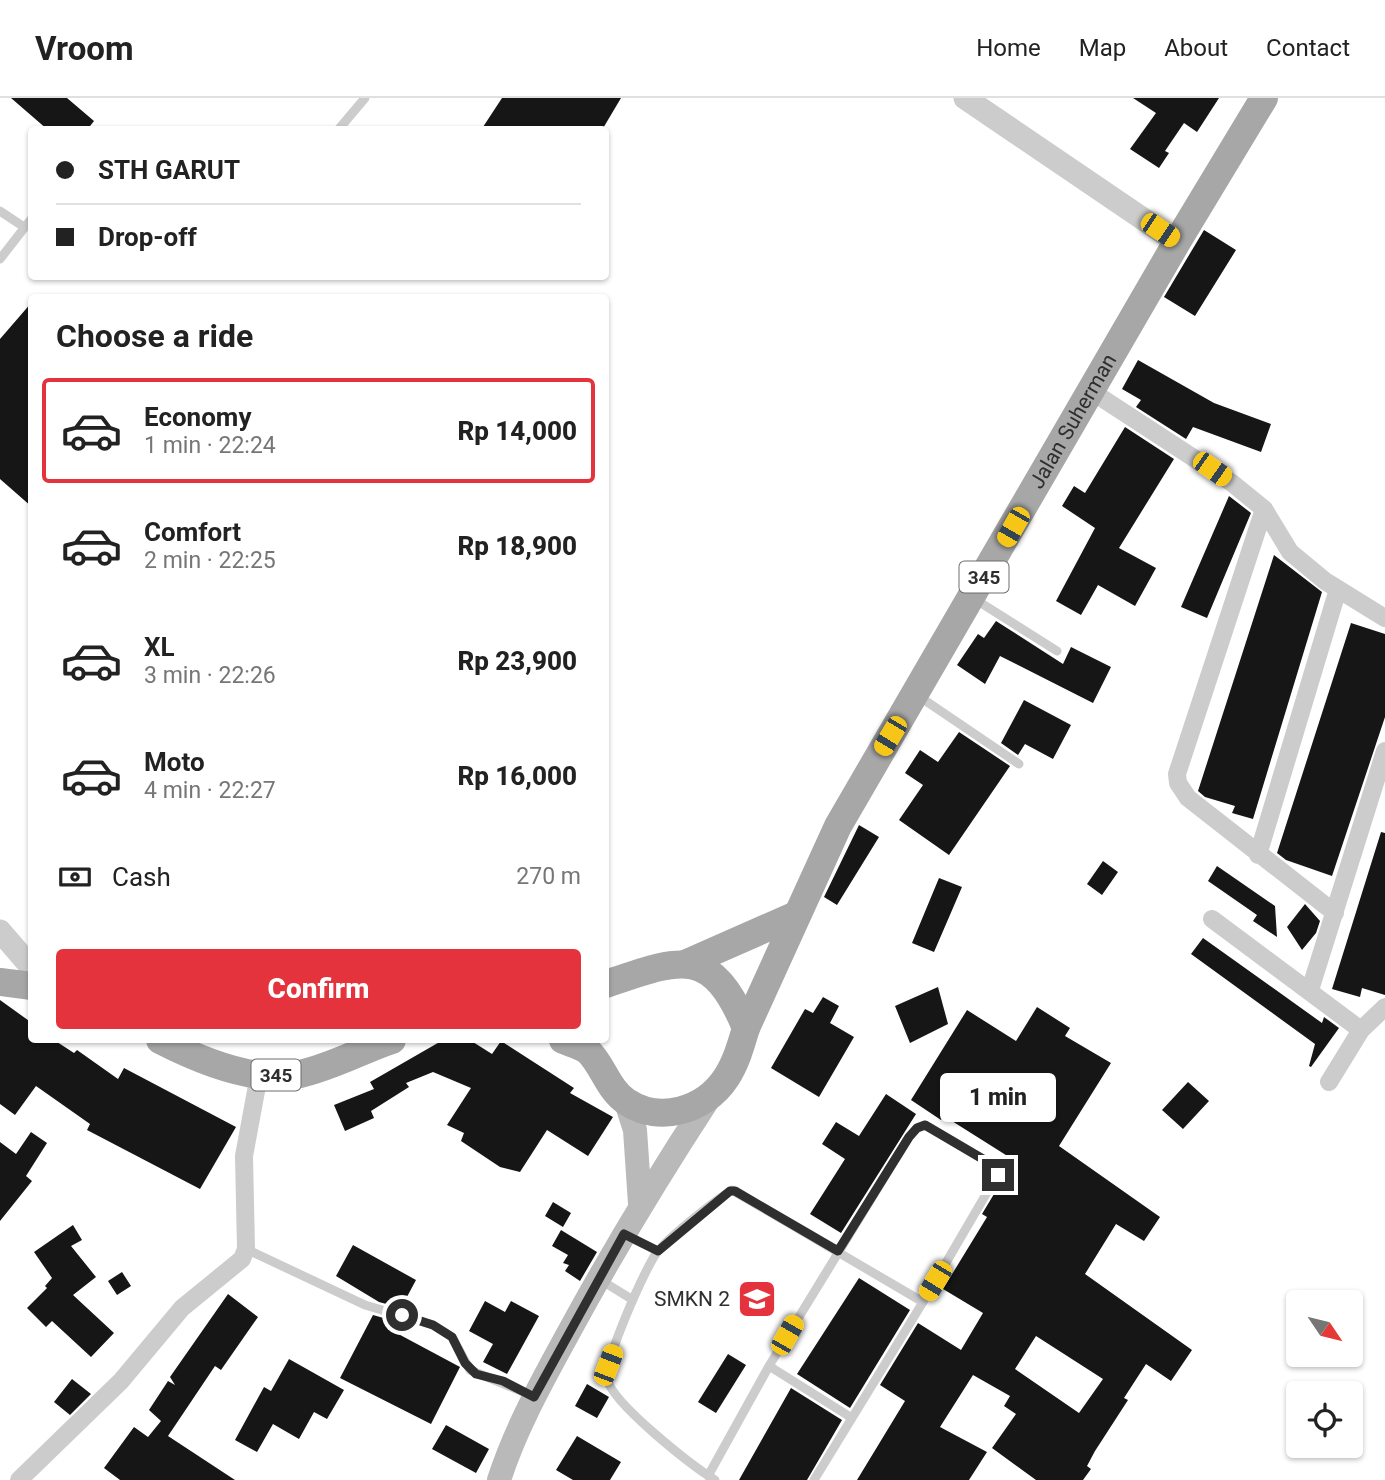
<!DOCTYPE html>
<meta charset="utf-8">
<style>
:root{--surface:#fff;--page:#f6f6f6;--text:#222;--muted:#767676;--line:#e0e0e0;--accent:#e4333d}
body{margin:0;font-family:Roboto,sans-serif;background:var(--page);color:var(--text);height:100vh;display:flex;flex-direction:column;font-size:26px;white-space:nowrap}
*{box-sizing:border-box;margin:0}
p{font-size:23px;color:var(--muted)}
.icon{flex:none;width:38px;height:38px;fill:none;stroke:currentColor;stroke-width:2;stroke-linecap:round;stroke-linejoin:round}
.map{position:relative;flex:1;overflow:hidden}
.sheet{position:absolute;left:28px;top:196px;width:581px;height:749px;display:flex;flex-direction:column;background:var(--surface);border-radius:7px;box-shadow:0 2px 5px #0004}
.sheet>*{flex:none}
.guide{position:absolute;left:28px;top:28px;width:581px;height:154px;border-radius:7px;box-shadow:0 2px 5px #0004;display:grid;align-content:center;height:154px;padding:0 28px;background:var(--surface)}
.needle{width:46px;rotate:125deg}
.tools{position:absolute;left:1286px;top:1192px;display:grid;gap:14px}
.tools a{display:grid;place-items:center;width:77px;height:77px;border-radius:7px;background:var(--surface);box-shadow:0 2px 5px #0004;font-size:35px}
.end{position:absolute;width:32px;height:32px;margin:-16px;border:9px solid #2f2f2f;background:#fff;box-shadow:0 0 0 4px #fff}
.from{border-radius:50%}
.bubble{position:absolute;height:49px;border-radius:7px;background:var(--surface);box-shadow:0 2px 5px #0004;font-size:23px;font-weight:800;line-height:49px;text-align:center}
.car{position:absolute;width:21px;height:42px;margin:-21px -10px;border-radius:9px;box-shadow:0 0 5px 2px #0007;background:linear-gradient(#f5c518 24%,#345 0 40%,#f5c518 0 76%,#345 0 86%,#f5c518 0)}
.guide b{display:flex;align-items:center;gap:24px;height:66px;font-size:26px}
.guide b+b{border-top:2px solid var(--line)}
.guide i{width:18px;height:18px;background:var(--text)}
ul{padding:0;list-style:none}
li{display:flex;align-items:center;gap:21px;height:105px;margin:0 14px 10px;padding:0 14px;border:4px solid transparent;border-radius:7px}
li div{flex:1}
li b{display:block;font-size:26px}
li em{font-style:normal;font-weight:800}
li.active{border-color:var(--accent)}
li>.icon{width:63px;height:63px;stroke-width:1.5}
h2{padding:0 28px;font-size:32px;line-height:84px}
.pay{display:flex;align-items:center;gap:18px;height:77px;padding:0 28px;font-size:26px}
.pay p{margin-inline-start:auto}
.cta{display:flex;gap:14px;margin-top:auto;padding:14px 28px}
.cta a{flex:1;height:80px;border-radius:7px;background:var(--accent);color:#fff;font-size:28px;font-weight:800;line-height:80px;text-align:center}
header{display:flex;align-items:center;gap:42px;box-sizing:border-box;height:98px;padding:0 35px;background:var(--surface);border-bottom:2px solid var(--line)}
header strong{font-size:33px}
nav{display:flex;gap:38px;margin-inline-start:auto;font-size:24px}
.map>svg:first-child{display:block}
.building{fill:#161616;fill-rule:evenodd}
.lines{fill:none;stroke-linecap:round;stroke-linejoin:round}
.service{stroke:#ccc;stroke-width:9}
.minor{stroke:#ccc;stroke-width:18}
.tertiary{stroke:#ccc;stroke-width:23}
.secondary{stroke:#b9b9b9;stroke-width:24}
.primary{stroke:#a7a7a7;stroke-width:28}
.route{stroke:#2f2f2f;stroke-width:9}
.labels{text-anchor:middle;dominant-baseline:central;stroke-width:7;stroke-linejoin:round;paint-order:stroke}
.shield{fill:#fff;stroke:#6d6d6d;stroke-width:2}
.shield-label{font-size:19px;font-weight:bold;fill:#2f2f2f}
.street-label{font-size:21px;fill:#2f2f2f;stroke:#fff}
.poi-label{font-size:21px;fill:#2f2f2f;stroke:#fff;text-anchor:end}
</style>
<header>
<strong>Vroom</strong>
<nav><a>Home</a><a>Map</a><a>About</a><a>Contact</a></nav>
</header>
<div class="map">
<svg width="1385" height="1382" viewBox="0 0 1385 1382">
<rect width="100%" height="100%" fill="#fff"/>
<path class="building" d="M11,0H67L94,23L87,32H48Z
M502,0H621L602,32H481Z
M1133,0H1219L1197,34L1184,25L1165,53L1169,55L1159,70L1130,51L1156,15Z
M1204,132L1236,152L1195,218L1164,199Z
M32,204V409L0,381V241Z
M1138,262L1214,305L1271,326L1261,354L1193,329L1186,341L1136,309L1141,302L1122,291Z
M1125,329L1174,361L1119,450L1156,470L1135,508L1098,487L1081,517L1056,503L1095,430L1062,408L1074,388L1085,395Z
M1229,398L1251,415L1207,520L1181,509Z
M1274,457L1322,494L1253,721L1232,715L1235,708L1205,699L1198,693Z
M996,523L1063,566L1071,549L1111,569L1093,605L1000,558L985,586L957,567L978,536L984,540Z
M1351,525L1385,536V619L1332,778L1286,762L1277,755Z
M1024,602L1071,627L1053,661L1025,646L1018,657L1001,645Z
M959,634L1010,668L949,757L899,722L923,687L905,675L920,652L938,664Z
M859,727L879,739L837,807L824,799Z
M1381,734L1385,735V897L1362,890L1360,899L1332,891Z
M1103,763L1118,774L1102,797L1087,786Z
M1217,768L1275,808L1277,839L1253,823L1257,817L1208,783Z
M939,780L962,789L934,854L912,845Z
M1305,806L1320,823L1316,835L1302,852L1287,829Z
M1203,840L1322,925L1324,919L1339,930L1311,969L1309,968L1315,946L1191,856Z
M938,889L948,926L910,945L895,908Z
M823,899L839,908L830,925L854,939L819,999L771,970L805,911L813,915Z
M0,902L32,925V942H54L74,955L77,952L118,981L124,970L236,1029L200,1091L87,1032L90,1026L36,988L15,1017L0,1006Z
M1037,909L1070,930L1065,938L1111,965L1059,1048L1160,1119L1144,1143L1116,1126L1085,1176L1192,1252L1171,1283L1146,1266L1124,1300L1128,1302L1095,1353L1087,1368L1091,1371L1083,1382H1036L992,1350L1016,1316L1004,1308L1010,1298L973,1277L940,1329L987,1354L969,1382H857L905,1303L880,1287L918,1225L961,1252L983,1215L943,1191L987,1119L982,1116L1012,1066L1007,1063L1009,1059L944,1018L941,1022L911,1002L967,912L1016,943ZM1036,1238L1103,1281L1079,1315L1015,1271Z
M443,942L473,944L492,956L501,943L574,990L570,995L613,1019L588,1058L547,1032L520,1074L500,1069L461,1043L464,1035L447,1027L471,990L433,974L406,985L409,989L371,1013L374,1020L345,1033L334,1007L374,991L370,984Z
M1188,984L1209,1003L1183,1031L1162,1012Z
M886,996L916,1016L841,1135L810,1116L845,1061L822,1046L836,1024L859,1038Z
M31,1034L47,1045L26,1078L32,1083L0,1123V1044L16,1056Z
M553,1104L571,1115L563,1129L545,1118Z
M73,1127L82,1142L71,1148L96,1179L73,1197L114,1235L91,1259L52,1223L46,1229L27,1210L47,1190L45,1188L52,1180L34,1154Z
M561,1132L597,1154L580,1183L565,1173L569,1167L563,1165L568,1157L552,1148Z
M353,1147L416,1182L401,1210L379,1204L336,1178Z
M122,1174L131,1188L117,1197L108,1183Z
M859,1180L910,1212L850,1310L797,1276Z
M228,1196L258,1219L221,1272L215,1268L168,1338L235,1382H120L104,1370L134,1329L148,1339L161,1323L149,1312L168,1283L175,1287L170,1279Z
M485,1203L505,1214L511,1203L539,1218L507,1276L483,1264L493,1246L469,1233Z
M373,1217L394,1223L389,1231L460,1269L431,1326L340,1280Z
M728,1256L746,1267L716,1315L698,1304Z
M289,1261L344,1292L327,1321L314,1314L299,1341L273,1326L257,1354L235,1342L264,1289L271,1293Z
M72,1281L91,1296L70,1317L54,1304Z
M587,1286L609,1299L597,1320L575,1308Z
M791,1290L842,1322L807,1382H739Z
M446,1327L489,1351L476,1375L432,1351Z
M577,1338L621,1364L610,1382H573L556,1372Z"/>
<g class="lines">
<path class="service" d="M338,32L365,0
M0,113L24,129
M0,161L32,120
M973,500L1057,553
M917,597L1019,666
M625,1137L658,1153
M246,1151L365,1207L433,1227L452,1239L470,1272L533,1298
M599,1181L633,1202
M852,1320L769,1268L909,1039L917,1030L925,1027L993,1067L999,1074L923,1204
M708,1378L769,1268
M715,1382C691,1367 613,1306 607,1281C603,1266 646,1167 658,1153C671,1137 714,1103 732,1092L923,1204L814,1382"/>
<path class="minor" d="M1091,293L1232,385L1264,411L1290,454L1325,483L1385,520
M1264,411L1177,676L1178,685L1188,700L1335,815
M1258,757L1338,491
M1212,821L1361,932L1385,909
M1310,892L1385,653
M1329,984L1361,932
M19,1382L121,1283L182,1210L242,1161L246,1151L244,1058L259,977"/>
<path class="tertiary" d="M965,0L1177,144
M0,833L32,870"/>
<path class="secondary" d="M626,1004L635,1032L640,1106
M499,1382C516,1329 544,1280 570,1232C613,1153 659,1077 708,1002"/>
<g class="primary">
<path d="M687,865L796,817"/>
<path d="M0,884L32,888"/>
<path id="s1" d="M746,930L838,728L1177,144L1264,0"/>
<path d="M160,942C199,962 255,986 300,976C332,969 362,952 392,942"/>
<path d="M563,942C570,945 582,948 588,953C603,967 608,992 627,1004C660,1026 705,1012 726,980C736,965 741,947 746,930C711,846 679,861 606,886"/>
</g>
</g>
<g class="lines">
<path class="route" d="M402,1217L433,1227L452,1239L465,1265L476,1276L503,1283L534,1299L624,1136L658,1153L730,1093H735L838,1153L909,1039L917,1030L925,1027L993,1067L998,1077"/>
</g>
<defs>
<g id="school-square" transform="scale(2.0125)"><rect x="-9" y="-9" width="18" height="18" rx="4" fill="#e4333d" stroke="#fff"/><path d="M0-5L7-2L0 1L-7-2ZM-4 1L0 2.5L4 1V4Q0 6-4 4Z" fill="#fff"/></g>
</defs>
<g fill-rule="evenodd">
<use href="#school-square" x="757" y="1201"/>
</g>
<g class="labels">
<g class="shield">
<rect x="959.5" y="463.5" width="49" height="31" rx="5"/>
<rect x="251.5" y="961.5" width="49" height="31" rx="5"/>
</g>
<g class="shield-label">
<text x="984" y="479">345</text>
<text x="276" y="977">345</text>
</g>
<g class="street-label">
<text stroke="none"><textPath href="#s1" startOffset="690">Jalan Suherman</textPath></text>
</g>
<g class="poi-label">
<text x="730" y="1201">SMKN 2</text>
</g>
</g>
</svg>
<div class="tools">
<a><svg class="needle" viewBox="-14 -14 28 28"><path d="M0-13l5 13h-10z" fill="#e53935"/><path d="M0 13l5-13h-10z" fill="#767676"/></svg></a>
<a><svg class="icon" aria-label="locate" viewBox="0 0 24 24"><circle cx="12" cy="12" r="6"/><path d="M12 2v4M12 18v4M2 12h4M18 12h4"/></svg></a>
</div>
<i class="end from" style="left:402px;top:1217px"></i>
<i class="end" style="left:998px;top:1077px"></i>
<div class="bubble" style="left:940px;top:975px;width:116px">1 min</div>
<i class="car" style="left:1160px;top:132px;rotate:124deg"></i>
<i class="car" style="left:1212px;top:371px;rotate:125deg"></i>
<i class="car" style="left:1013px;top:429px;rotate:210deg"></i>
<i class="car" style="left:890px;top:638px;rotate:211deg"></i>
<i class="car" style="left:935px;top:1183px;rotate:211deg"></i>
<i class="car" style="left:787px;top:1237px;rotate:30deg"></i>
<i class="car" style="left:608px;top:1267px;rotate:21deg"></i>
<div class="guide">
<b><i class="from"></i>STH GARUT</b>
<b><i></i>Drop-off</b>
</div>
<section class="sheet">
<h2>Choose a ride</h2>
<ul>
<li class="active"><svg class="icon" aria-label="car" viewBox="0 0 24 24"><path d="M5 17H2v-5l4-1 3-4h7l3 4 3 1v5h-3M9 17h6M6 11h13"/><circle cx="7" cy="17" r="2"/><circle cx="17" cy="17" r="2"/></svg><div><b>Economy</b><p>1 min · 22:24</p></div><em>Rp 14,000</em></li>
<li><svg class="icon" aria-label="car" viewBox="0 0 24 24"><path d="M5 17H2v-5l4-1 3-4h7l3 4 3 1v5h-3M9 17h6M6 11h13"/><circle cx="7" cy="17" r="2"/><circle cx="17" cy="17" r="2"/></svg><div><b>Comfort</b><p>2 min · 22:25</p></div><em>Rp 18,900</em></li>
<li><svg class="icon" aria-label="car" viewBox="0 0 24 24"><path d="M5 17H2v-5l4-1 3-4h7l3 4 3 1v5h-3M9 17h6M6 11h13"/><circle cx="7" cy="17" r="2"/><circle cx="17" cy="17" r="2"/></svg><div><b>XL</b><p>3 min · 22:26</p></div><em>Rp 23,900</em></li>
<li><svg class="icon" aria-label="car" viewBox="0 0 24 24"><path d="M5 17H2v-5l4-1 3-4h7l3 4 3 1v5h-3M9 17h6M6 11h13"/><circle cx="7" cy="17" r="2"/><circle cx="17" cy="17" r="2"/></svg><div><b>Moto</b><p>4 min · 22:27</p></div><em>Rp 16,000</em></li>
</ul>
<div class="pay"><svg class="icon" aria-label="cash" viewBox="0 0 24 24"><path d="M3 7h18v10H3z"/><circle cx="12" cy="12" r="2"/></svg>Cash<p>270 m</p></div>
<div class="cta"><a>Confirm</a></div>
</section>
</div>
